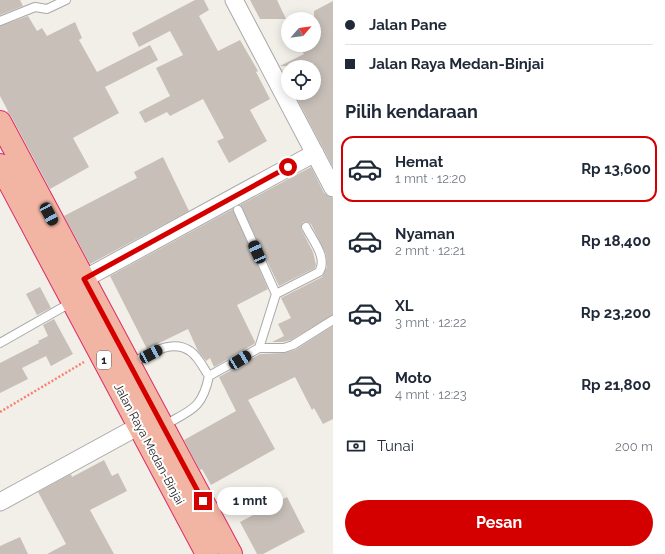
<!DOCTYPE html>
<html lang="id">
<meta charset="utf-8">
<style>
:root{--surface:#fff;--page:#f2f2f3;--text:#1f2937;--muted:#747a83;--line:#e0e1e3;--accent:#d40000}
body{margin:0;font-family:Raleway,sans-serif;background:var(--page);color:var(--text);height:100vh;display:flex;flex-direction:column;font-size:15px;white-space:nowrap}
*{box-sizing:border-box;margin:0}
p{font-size:13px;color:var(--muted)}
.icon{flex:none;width:22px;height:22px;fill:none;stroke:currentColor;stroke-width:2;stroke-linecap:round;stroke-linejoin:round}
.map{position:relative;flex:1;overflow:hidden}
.sheet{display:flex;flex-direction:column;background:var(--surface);width:332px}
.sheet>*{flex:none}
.hud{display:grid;align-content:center;height:88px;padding:0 12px;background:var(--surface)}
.needle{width:26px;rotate:62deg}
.controls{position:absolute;left:281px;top:12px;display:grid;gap:8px}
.controls a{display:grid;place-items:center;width:40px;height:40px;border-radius:50%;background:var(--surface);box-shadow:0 2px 10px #0003;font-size:20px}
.end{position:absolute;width:18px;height:18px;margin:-9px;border:5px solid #d40000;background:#fff;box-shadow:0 0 0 2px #fff}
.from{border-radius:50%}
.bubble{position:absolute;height:28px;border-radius:14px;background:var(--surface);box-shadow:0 2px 10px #0003;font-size:13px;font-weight:700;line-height:28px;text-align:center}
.car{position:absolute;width:12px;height:24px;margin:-12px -6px;border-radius:5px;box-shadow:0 0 3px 1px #0007;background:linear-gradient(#222 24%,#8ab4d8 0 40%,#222 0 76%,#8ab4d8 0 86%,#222 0)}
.hud b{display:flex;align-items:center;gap:14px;height:38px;font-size:15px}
.hud b+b{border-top:1px solid var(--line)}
.hud i{width:10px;height:10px;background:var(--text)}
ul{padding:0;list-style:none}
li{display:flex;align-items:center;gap:12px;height:66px;margin:0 8px 6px;padding:0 4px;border:2px solid transparent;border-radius:12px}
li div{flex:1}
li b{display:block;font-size:15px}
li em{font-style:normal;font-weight:700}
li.on{border-color:var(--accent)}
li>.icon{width:36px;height:36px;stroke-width:1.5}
h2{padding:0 12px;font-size:18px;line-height:48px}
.pay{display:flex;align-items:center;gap:10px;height:44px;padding:0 12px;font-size:15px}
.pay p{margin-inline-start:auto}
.button{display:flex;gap:8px;margin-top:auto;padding:8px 12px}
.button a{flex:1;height:46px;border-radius:24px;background:var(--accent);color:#fff;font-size:16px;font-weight:700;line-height:46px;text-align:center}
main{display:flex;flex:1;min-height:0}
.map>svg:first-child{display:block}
.building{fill:#c7bfb8}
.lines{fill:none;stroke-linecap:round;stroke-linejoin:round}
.service-casing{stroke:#a9a9a9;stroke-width:10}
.minor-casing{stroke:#a9a9a9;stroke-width:19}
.trunk-casing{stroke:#dc2a67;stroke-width:24}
.path{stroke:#fa8072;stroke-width:2.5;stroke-dasharray:2 2;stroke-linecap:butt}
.service{stroke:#fff;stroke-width:8}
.minor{stroke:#fff;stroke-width:17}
.trunk{stroke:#f2b4a3;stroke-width:22}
.route{stroke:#d40000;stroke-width:5}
.labels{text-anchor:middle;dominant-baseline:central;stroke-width:4;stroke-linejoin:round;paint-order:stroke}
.shield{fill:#fff;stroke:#646464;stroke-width:1}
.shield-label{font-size:11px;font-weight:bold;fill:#222}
.street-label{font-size:12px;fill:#222;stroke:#fff}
</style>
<main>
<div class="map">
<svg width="333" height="554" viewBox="0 0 333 554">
<rect width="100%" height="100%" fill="#f2efe9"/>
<path class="building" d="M0,0H20L23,6L0,15Z
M195,0H204L209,10L199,16L218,51L240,40L258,71L256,72L270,99L250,110L267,141L229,163L217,141L224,138L203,99L170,116L167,112L145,123L139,112L170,96L156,68L183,55L170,31L139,47L132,33Z
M250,0H277L286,19H260Z
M333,1V167L294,93H314V67L280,66L304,54L299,45H314V11Z
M28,16L37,31L42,28L47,36L75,22L82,38L79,40L97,72L150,45L158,60L105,87L119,113L73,138L89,167L50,189L11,116L7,111H8L0,96V26Z
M163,157L189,211L90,264L64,216L137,178L134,172Z
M311,167L324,193L333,198V315L291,340L283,342H272L284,336L278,324L291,318L281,298L322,277L327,267L326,254L311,224L307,222H303L301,229L313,252L316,265L315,268L279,286L240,205Z
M233,209L268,289L237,305L255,342L254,344L214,367L210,358L206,361L198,351L188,329L147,349L110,276Z
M40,287L51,308L37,315L26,294Z
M54,319L73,354L51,366L46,356L22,368L28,379L0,393V363L39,343L38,341L48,336L43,325Z
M333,326V419L323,424L314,408L312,410L295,377L248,400L275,449L211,485L202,469L200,470L184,440L236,411L219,377L260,354L284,353L295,350Z
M104,460L112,476L118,473L127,491L90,510L114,554H47L66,544L38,492L71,474L72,477Z
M287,497L305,532L263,554H257L240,522Z
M20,537L28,554H0V546Z"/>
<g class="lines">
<g class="service-casing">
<path id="service" d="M0,21L35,7L47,9L66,0
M276,294L319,272C328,258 313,241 306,227
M0,343L72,302
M259,348H284L293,345L333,320
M130,364C148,355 171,338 190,351C198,356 204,369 209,376C202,410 190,410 163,426
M209,376L259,348L276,294L238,210"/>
</g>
<g class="minor-casing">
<path id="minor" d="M234,0L333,188
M84,279L315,153
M0,502L139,426"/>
</g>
<g class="trunk-casing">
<path id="trunk" d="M0,122L231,554
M0,165L207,554"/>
</g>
<path class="path" d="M0,412L84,362"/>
<use href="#service" class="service"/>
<use href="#minor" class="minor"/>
<use href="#trunk" class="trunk"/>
</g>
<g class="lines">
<path class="route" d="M203,501L84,279L288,167"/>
</g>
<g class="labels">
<rect class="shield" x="97" y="351" width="14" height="18" rx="3"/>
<g class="shield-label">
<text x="104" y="360">1</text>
</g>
<g class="street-label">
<text transform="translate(149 444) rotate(62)">Jalan Raya Medan-Binjai</text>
</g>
</g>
</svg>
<div class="controls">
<a><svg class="needle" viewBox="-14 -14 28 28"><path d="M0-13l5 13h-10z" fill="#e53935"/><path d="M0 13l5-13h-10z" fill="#747a83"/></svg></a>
<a><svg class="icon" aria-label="locate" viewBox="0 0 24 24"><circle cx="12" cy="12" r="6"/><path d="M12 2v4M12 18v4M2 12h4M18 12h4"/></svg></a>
</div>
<i class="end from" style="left:288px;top:167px"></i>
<i class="end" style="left:203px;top:501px"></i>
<div class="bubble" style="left:217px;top:487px;width:66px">1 mnt</div>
<i class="car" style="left:49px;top:214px;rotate:152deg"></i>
<i class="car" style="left:257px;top:252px;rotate:336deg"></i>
<i class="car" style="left:151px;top:354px;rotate:62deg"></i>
<i class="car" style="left:240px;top:360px;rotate:59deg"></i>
</div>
<section class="sheet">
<div class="hud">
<b><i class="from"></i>Jalan Pane</b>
<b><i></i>Jalan Raya Medan-Binjai</b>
</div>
<h2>Pilih kendaraan</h2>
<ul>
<li class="on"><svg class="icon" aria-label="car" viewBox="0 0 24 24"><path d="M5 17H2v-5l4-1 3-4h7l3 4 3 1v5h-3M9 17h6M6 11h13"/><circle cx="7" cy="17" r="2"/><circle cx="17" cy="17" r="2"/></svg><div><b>Hemat</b><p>1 mnt · 12:20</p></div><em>Rp 13,600</em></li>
<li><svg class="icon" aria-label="car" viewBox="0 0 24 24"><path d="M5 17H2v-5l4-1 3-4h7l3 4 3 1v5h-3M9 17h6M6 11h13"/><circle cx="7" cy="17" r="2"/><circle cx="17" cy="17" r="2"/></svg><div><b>Nyaman</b><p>2 mnt · 12:21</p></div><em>Rp 18,400</em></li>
<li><svg class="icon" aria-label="car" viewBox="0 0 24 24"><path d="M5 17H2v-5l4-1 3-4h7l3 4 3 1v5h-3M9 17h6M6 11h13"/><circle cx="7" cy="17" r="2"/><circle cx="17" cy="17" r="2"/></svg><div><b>XL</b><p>3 mnt · 12:22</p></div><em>Rp 23,200</em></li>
<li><svg class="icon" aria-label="car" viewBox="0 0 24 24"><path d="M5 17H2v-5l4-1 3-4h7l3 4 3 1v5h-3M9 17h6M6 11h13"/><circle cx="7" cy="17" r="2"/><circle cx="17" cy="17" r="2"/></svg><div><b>Moto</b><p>4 mnt · 12:23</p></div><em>Rp 21,800</em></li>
</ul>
<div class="pay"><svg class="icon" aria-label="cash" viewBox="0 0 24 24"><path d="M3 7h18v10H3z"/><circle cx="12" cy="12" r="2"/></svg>Tunai<p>200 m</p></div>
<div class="button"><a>Pesan</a></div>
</section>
</main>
